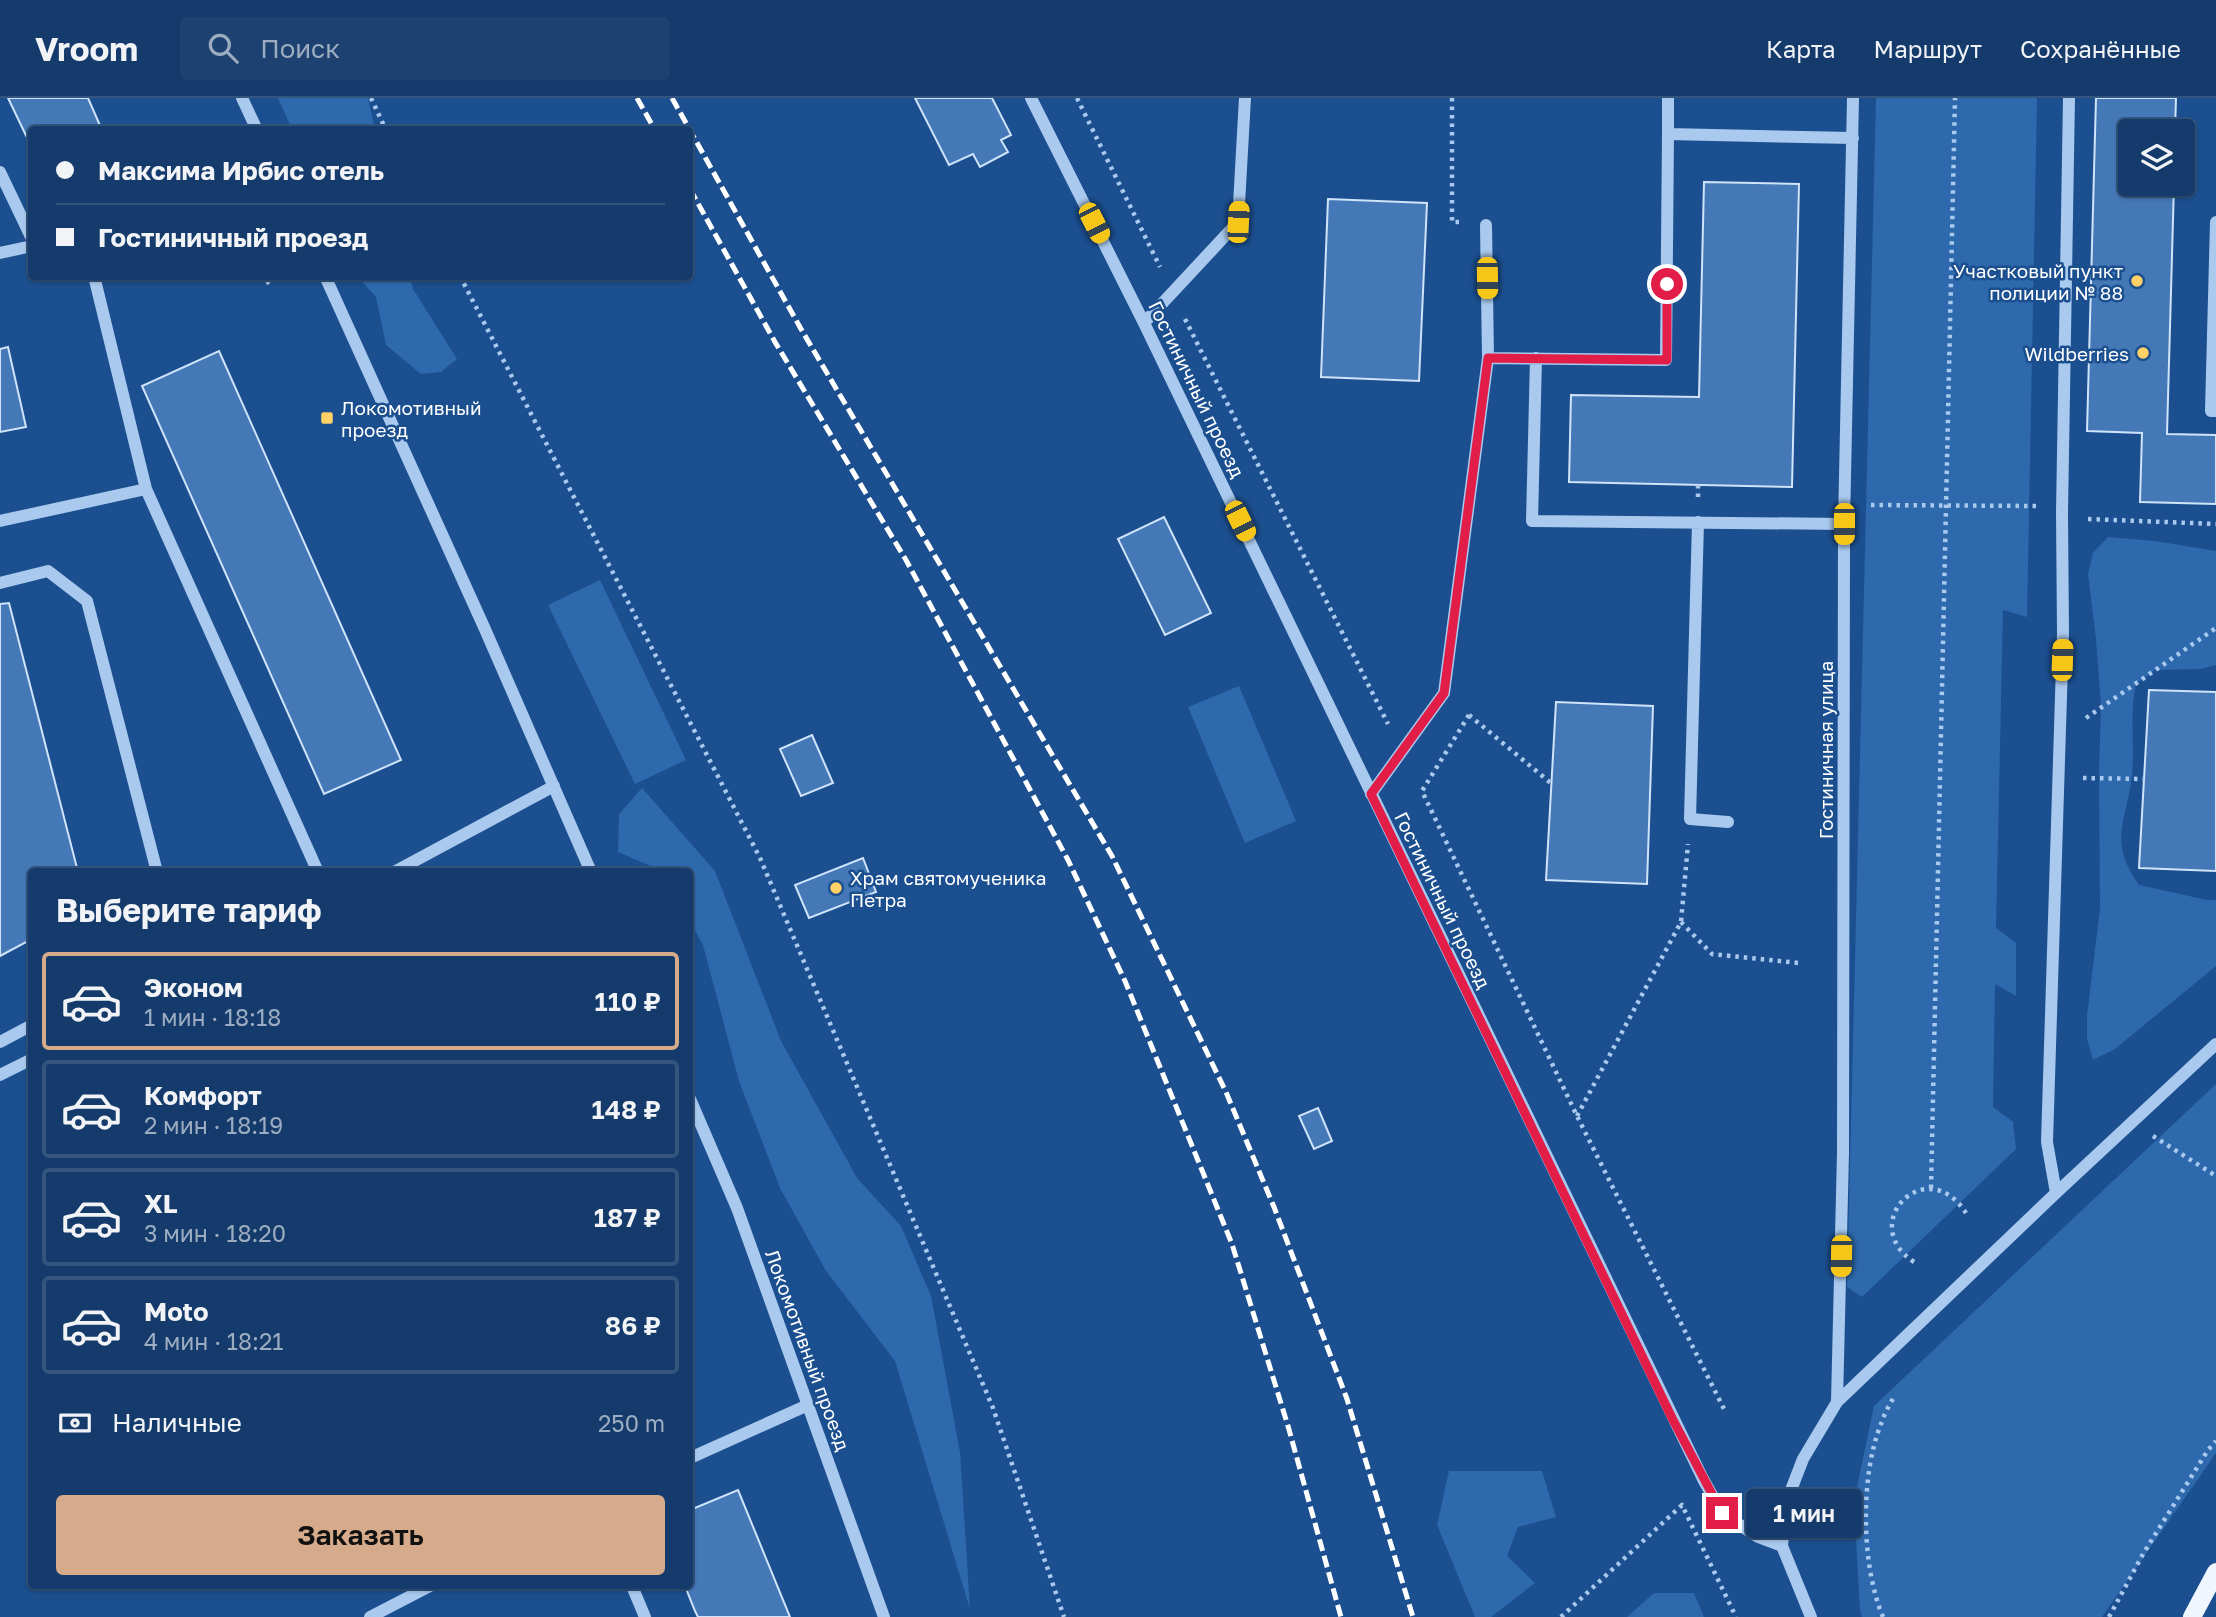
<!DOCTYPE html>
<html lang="ru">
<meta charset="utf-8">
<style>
:root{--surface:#143b6b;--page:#1d4271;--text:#f1f3f6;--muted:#9dadc1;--line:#33557e;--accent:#d6ab8b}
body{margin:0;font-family:"Golos Text",sans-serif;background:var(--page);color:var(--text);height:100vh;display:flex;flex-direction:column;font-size:26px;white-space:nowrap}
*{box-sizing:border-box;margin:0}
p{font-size:23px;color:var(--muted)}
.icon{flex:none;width:38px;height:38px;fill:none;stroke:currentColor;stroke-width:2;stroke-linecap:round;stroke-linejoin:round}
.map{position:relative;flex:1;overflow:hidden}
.side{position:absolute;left:28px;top:770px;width:665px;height:721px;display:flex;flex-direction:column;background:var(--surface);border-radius:7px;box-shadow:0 2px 5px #0004,0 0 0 2px var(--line)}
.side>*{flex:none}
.top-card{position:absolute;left:28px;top:28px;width:665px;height:154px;border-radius:7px;box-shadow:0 2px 5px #0004,0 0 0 2px var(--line);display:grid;align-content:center;height:154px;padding:0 28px;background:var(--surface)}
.tools{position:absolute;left:2118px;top:21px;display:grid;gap:14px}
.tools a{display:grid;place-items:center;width:77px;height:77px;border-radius:7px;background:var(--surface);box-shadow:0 2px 5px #0004,0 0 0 2px var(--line);font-size:35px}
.end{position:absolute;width:32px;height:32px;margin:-16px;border:9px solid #e11d48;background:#fff;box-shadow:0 0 0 4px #fff}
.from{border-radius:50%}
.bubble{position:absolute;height:49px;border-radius:7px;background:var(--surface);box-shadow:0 2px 5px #0004,0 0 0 2px var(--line);font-size:23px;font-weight:600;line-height:49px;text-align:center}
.car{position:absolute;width:21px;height:42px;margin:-21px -10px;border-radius:9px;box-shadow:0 0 5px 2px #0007;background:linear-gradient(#f5c518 24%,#345 0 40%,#f5c518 0 76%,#345 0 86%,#f5c518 0)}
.top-card b{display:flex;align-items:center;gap:24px;height:66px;font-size:26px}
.top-card b+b{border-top:2px solid var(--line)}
.top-card i{width:18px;height:18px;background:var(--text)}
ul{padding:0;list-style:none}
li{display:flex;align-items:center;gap:21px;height:98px;margin:0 14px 10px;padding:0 14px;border:4px solid var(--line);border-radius:7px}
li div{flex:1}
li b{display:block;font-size:26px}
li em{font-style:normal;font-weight:600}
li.on{border-color:var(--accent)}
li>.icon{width:63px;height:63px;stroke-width:1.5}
h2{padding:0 28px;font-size:32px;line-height:84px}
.pay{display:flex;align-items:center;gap:18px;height:77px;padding:0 28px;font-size:26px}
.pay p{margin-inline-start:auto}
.cta{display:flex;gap:14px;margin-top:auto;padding:14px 28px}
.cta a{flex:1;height:80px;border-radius:7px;background:var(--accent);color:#111;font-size:28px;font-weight:600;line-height:80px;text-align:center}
header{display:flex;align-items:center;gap:42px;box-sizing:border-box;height:98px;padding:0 35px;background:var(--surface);border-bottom:2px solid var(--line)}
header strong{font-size:33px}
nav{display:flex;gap:38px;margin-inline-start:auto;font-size:24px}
.search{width:490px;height:63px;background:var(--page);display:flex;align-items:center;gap:18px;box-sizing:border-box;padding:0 24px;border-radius:7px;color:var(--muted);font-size:26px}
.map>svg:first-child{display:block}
.green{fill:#2e69ad}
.building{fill:#4478b7;stroke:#cfe3fa;stroke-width:2}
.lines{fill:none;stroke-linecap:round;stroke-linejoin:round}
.path{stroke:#a9c9ee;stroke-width:4.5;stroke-dasharray:3.5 5;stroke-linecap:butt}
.minor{stroke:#a9c9ee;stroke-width:12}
.major{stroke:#f0f6ff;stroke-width:18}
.rail{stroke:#fff;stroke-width:5;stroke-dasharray:12 5;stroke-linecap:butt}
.route{stroke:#e11d48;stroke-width:9}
.poi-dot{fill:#ffd166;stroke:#1b4f8f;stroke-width:2.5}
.labels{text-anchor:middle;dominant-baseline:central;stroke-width:5;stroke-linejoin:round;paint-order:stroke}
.poi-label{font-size:19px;fill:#fff;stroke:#1b4f8f;text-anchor:end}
.street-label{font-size:19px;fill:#fff;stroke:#1b4f8f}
</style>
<header>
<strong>Vroom</strong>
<div class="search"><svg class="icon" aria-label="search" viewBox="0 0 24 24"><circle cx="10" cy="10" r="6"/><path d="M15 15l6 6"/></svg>Поиск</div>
<nav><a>Карта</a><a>Маршрут</a><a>Сохранённые</a></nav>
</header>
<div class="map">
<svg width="2216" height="1519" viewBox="0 0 2216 1519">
<rect width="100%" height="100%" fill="#1b4f8f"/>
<path class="green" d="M278,0H368L375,31H292Z
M1876,0H2037L2027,519L2003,512L1996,830L2016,845V898L1995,886L1993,1009L2013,1024L2016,1051L1862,1199L1847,1189Z
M358,179H410L413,191L457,261L441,274L421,276L386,247L376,199Z
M2108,439L2155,443L2216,453V567L2201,571L2155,572L2136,586C2129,617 2135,647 2132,678C2126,724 2108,744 2139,787L2207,802H2216V868L2115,951L2093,962L2087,941V918L2100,810L2099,675L2101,607L2096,541L2088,476L2093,455Z
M600,482L686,662L635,686L548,507Z
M1239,588L1296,723L1245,745L1188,609Z
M642,690L715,773L781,943L857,1080L901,1128L931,1198L960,1354L970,1511L895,1263L826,1173L780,1090L739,983L703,847L690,823V774L662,773L618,754L619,716Z
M2216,986V1355L2102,1519H1862L1860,1513L1854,1403L1874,1308Z
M1449,1373H1542L1556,1419L1518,1429L1507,1458L1535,1485L1491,1519H1475L1437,1427Z
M1654,1495H1694L1704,1519H1627Z"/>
<path class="building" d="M8,0H88L102,32H32V50Z
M915,0H992L1011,37L1001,42L1008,54L980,69L973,56L949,67Z
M2096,0H2176L2175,33H2130V86H2174L2167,336L2216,337V406L2140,404L2142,335L2087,333Z
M1704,84L1799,86L1792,389L1569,384L1571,297L1699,299Z
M1328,101L1427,105L1419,283L1321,279Z
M8,249L26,329L0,334V251Z
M219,253L401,662L324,696L142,288Z
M1164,419L1211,515L1165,537L1118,441Z
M9,505L78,774H32V841L0,858V506Z
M2149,592L2216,594V773L2139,770Z
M1556,604L1653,608L1647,786L1546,782Z
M812,637L833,685L801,698L780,651Z
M863,760L876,794L809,820L795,787Z
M1318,1010L1332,1043L1314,1051L1299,1018Z
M738,1392L790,1519H698L695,1513L685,1488H690V1412Z"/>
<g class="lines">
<path class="path" d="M371,0L386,32
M1077,0L1160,169
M1452,0V124H1460
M460,178L760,760L993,1310L1064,1519
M266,185L280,178
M1185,221L1388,626
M1698,387V399
M1871,407L2037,408
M2088,421L2216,426
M1469,617L1422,693L1577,1018L1726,1315
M1469,617L1552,686
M2086,620L2216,530
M2083,680L2144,681
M1681,824L1712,856L1799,865
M1577,1018L1681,824L1688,746
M2153,1038L2216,1078
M1931,1090L1955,0
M1914,1164C1856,1126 1926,1053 1966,1115
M1561,1519L1682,1407L1736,1519
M1883,1519C1861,1467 1860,1378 1881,1326C1884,1316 1890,1306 1895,1297
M2109,1519L2143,1456L2208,1352L2216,1343"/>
<path class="minor" d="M242,0L257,32
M1031,0L1144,225L1703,1381L1722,1415L1758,1439L1782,1448L1811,1519
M1668,0V36L1853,40
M0,74L32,141
M2216,124L2211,313H2216
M1486,127L1488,260L1666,262L1668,36
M0,155L32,148
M94,178L146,391L318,774
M325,178L484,529L591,774
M1144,225L1238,124L1245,0
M1536,260L1532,423L1844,426
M0,423L146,391
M1698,424L1690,721L1728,724
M0,485L48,473L87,503L157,774
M1371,696L1444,595L1488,260
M394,774L554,688
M0,944L32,927
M0,977L32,961
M690,1001L737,1110L884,1519
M2056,1095L2047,1044L2063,535L2062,415L2069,0
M1837,1304L1843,1055L1844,426L1853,0
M690,1360L808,1307
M1782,1448L1786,1405L1803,1361L1837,1304L2056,1095L2216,946
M632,1488L645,1519
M370,1519L430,1488"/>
<path class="major" d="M2192,1519L2216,1474"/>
<path class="rail" d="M637,0L655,32
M672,0L801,231L1112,758L1226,994L1274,1109L1347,1301L1413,1519
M690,91L775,244L906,462L1068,762L1125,883L1232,1146L1288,1328L1341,1519"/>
</g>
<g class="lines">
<path class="route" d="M1667,186V262L1488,260L1444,595L1371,696L1672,1320L1722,1415"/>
</g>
<g class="poi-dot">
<circle cx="2137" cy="183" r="7"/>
<circle cx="2143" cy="255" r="7"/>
<rect x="320" y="313" width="14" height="14" rx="3.5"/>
<circle cx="836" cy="790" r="7"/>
</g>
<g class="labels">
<g class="poi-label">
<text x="2123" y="172">Участковый пункт<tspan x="2123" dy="22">полиции № 88</tspan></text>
<text x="2129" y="255">Wildberries</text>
<text x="341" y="309" text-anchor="start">Локомотивный<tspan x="341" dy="22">проезд</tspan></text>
<text x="850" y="779" text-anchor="start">Храм святомученика<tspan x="850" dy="22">Петра</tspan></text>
</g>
<g class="street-label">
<text transform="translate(1197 291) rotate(64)">Гостиничный проезд</text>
<text transform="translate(1825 652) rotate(-90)">Гостиничная улица</text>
<text transform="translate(1443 802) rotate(64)">Гостиничный проезд</text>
<text transform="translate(808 1252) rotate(70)">Локомотивный проезд</text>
</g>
</g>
</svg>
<div class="tools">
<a><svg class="icon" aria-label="layers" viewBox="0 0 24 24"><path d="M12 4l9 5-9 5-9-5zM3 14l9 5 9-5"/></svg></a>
</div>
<i class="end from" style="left:1667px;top:186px"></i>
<i class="end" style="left:1722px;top:1415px"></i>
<div class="bubble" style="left:1746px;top:1391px;width:116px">1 мин</div>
<i class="car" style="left:1238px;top:124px;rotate:3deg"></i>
<i class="car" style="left:1094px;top:125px;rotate:153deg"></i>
<i class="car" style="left:1487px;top:180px;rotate:179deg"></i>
<i class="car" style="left:1240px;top:423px;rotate:154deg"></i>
<i class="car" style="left:1844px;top:426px;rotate:180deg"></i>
<i class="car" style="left:2062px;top:562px;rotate:2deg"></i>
<i class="car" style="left:1841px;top:1158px;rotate:181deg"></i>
<div class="top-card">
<b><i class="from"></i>Максима Ирбис отель</b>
<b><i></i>Гостиничный проезд</b>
</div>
<section class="side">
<h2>Выберите тариф</h2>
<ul>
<li class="on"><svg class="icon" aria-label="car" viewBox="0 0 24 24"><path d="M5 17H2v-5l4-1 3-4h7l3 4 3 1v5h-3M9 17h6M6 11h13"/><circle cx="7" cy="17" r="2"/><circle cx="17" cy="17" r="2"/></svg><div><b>Эконом</b><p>1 мин · 18:18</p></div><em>110 ₽</em></li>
<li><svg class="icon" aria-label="car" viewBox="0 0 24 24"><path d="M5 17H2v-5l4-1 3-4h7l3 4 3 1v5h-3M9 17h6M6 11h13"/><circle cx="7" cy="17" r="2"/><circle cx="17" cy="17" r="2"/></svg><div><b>Комфорт</b><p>2 мин · 18:19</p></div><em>148 ₽</em></li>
<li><svg class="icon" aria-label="car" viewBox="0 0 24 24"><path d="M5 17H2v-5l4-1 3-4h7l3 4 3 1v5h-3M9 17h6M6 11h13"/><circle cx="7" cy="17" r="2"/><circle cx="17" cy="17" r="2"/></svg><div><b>XL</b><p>3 мин · 18:20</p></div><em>187 ₽</em></li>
<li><svg class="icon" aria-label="car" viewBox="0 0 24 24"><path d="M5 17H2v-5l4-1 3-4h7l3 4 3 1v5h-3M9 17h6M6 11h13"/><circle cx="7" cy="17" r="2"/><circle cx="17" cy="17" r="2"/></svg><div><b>Moto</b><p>4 мин · 18:21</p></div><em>86 ₽</em></li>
</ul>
<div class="pay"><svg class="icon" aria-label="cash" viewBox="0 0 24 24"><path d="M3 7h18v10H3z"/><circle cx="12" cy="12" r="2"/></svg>Наличные<p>250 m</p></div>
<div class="cta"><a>Заказать</a></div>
</section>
</div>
